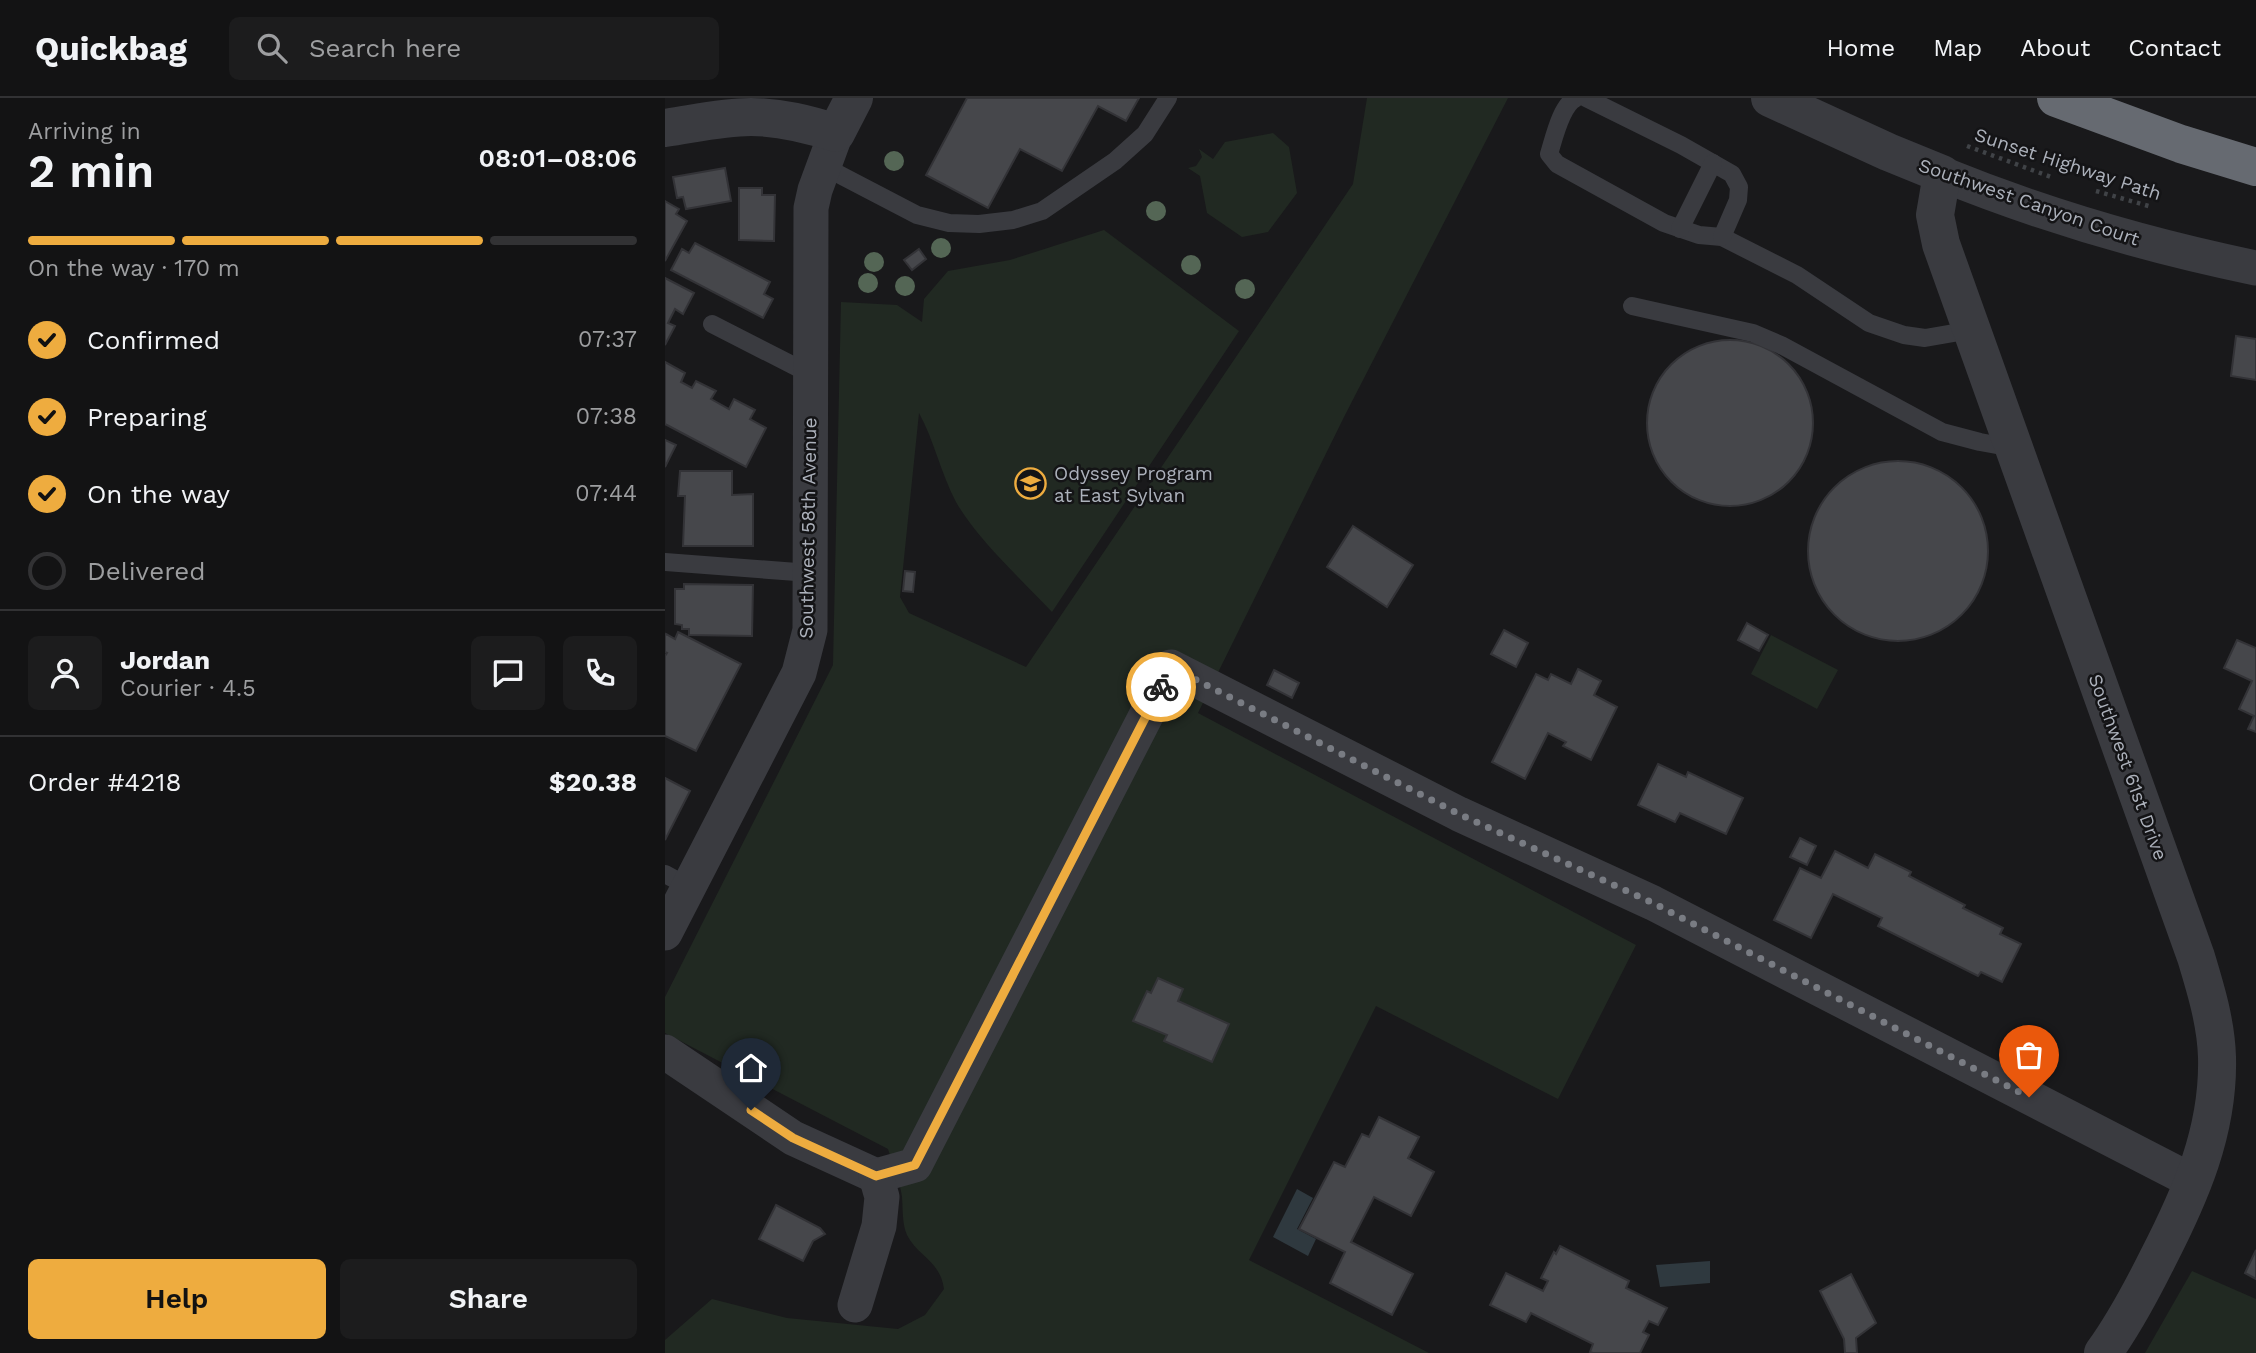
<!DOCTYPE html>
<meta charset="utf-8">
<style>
:root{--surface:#131314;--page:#1c1c1d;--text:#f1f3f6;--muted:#9d9ea0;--line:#323234;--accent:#eeac3f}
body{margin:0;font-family:"Work Sans",sans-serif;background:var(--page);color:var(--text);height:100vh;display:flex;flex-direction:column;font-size:26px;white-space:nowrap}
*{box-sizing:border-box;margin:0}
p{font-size:23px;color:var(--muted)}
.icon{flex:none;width:38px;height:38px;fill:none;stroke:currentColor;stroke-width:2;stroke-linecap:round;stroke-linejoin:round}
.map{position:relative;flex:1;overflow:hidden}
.panel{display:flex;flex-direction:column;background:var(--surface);width:665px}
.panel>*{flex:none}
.pin{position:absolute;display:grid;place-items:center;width:60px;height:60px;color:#fff;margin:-72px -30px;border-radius:50% 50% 50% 0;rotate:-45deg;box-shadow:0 0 7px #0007}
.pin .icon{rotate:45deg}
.courier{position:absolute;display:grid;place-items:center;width:70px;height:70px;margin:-35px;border:5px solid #eeac3f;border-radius:50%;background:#fff;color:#222;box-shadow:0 2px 9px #0007}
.head em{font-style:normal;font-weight:600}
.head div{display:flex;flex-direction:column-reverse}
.head{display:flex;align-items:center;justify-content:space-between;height:119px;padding:0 28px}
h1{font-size:46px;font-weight:600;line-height:52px}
.bar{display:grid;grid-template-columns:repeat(4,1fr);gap:10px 7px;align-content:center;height:84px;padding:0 28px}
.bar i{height:9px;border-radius:5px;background:var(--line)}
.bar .on{background:var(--accent)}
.bar p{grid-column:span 4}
.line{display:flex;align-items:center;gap:18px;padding:0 28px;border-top:2px solid var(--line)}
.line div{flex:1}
.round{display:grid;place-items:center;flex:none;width:74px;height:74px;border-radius:10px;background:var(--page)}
ol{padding:0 28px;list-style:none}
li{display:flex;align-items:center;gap:21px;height:77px}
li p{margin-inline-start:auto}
li .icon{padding:7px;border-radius:50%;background:var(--accent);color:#111;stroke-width:4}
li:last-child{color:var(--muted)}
li i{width:38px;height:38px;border:4px solid var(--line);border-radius:50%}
.button{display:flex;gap:14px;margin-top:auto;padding:14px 28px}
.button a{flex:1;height:80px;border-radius:10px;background:var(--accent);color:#111;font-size:28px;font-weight:600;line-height:80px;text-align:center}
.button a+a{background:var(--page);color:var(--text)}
header{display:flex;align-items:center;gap:42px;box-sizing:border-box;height:98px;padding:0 35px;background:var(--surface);border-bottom:2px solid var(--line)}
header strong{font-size:33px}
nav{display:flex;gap:38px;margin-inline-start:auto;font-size:24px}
.search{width:490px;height:63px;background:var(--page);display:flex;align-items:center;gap:18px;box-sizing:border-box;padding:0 24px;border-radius:10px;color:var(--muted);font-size:26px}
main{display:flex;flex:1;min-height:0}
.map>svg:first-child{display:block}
.green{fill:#212922}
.water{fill:#2f393f}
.building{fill:#46474b;stroke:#333337;stroke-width:2}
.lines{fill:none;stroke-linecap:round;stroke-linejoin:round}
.path{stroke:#404347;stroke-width:4.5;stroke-dasharray:3.5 5;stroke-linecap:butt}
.service{stroke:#3a3b40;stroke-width:18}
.minor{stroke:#3a3b40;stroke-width:35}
.tertiary{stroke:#3a3b40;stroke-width:38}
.motorway{stroke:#666a71;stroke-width:38}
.tree{fill:#546655}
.done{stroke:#797c83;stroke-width:7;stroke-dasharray:0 12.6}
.route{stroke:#eeac3f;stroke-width:9}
.labels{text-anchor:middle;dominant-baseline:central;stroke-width:5;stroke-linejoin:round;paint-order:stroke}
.street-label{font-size:19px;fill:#acb1bb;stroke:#141416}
.poi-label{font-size:19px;fill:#acb1bb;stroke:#141416;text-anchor:start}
</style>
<header>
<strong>Quickbag</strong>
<div class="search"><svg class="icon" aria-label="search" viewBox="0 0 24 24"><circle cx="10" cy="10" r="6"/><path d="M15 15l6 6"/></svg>Search here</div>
<nav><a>Home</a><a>Map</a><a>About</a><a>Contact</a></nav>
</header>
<main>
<section class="panel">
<div class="head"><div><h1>2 min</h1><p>Arriving in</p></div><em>08:01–08:06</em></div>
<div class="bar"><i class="on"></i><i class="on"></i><i class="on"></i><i></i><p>On the way · 170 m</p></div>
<ol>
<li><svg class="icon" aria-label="check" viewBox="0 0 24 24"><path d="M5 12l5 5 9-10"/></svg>Confirmed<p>07:37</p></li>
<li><svg class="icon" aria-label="check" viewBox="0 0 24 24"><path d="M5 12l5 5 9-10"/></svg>Preparing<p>07:38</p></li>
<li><svg class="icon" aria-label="check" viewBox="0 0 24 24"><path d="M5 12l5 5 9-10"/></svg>On the way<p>07:44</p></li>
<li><i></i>Delivered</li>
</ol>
<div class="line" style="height:126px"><a class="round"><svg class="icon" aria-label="person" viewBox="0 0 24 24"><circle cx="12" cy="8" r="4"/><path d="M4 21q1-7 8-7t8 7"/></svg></a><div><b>Jordan</b><p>Courier · 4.5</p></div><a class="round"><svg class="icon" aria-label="chat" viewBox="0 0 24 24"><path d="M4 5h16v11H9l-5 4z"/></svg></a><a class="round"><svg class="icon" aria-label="phone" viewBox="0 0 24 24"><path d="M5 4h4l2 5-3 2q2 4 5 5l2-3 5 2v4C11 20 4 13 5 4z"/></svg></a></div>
<div class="line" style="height:91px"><div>Order #4218</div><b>$20.38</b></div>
<div class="button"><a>Help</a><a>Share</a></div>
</section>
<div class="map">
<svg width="1591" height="1255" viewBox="0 0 1591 1255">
<rect width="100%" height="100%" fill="#19191b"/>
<g class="green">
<path d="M702 0H843L679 319 533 615 971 847 893 1001 711 908 584 1162 764 1255H0V1242L47 1201 122 1220 233 1231 260 1217 279 1191C275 1162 253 1159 242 1137 237 1126 238 1112 237 1099 235 1083 228 1067 223 1051L0 935V899L168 567 176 204 232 207 257 224 259 201 283 173 345 162 439 132 574 233 387 514C357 482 312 441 291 404 276 376 269 342 254 315L235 499 244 515 361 569 688 86Z"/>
<path d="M608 35 624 49 632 95 603 134 577 139 542 115 535 78 523 70 531 68 537 59 534 51 548 61 560 44Z"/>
<path d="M1106 537 1173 572 1152 611 1086 576Z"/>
<path d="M1527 1173 1591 1201V1255H1480Z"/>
</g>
<g class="water">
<path d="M632 1091 648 1100 632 1131 651 1141 643 1158 608 1139Z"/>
<path d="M1045 1163V1185L995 1189 991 1167Z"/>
</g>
<g class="building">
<path d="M302 0H474L461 23 433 8 397 73 355 51 323 110 261 77Z"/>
<path d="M60 70 66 103 21 111 18 99 12 100 8 79Z"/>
<path d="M74 90H97V97H110L109 143 74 142Z"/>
<path d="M0 103 14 111 11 116 22 123 0 163Z"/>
<path d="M30 145 105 184 99 196 108 201 98 220 6 172 17 151 24 155Z"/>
<path d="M254 151 261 161 247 172 239 162Z"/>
<path d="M0 180 29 195 18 216 10 211 3 225 10 228 0 247Z"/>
<path d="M1571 238 1591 241V282L1566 278Z"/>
<circle cx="1065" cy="325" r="83"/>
<path d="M0 264 20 275 16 284 27 290 31 283 51 293 46 301 64 311 69 301 90 312 85 321 101 330 81 369 0 326Z"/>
<path d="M0 342 11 347 0 369Z"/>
<circle cx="1233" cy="453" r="90"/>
<path d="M15 373H67V397L88 396V448H18L20 398H13Z"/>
<path d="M688 428 748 467 722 509 662 469Z"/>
<path d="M240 473 250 474 248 494 238 493Z"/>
<path d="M19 486 88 487 87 538 24 537V531H17V527L10 526V491H19Z"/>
<path d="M1082 525 1103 537 1094 553 1073 542Z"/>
<path d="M839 532 863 545 851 569 826 556Z"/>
<path d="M13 534 76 566 31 653 0 638V558L2 555 0 554V538L1 536 10 541Z"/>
<path d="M1572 542 1591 550V634L1583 631 1589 618 1574 611 1587 583 1559 570Z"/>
<path d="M913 571 936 583 929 597 952 609 926 662 898 648 901 644 883 635 860 681 827 664 871 576 883 582 886 576 906 586Z"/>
<path d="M609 572 634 585 627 600 602 587Z"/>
<path d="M993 666 1021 679 1023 674 1078 700 1061 736 1015 715 1010 724 973 707Z"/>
<path d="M0 680 25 693 0 742Z"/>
<path d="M1135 740 1151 748 1142 767 1125 759Z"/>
<path d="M1170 753 1203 770 1210 756 1246 774 1244 778 1300 807 1298 810 1338 830 1335 836 1356 846 1337 884 1316 874 1313 878 1213 828 1217 820 1168 796 1146 840 1109 822 1135 770 1156 780Z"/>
<path d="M493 880 518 891 513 903 564 926 547 964 499 943 502 937 468 923 482 893 486 895Z"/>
<path d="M714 1019 754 1039 743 1060 769 1074 746 1118 709 1099 686 1144 748 1176 727 1217 665 1185 680 1154 634 1131 669 1064 680 1069 697 1036 704 1039Z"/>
<path d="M111 1107 155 1130 160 1136 148 1143 138 1163 94 1141Z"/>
<path d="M895 1148 964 1183 961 1190 1002 1210 993 1227 984 1223 978 1234 984 1237 975 1255H928L925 1254 928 1246 866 1215 861 1224 825 1207 841 1175 878 1193 883 1183 876 1180 889 1154 891 1156Z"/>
<path d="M1591 1152V1181L1580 1175Z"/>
<path d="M1186 1176 1211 1225 1191 1240 1192 1255H1180L1179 1241 1155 1193Z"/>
</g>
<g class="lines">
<g class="path">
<path d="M1302 48 1386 79"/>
<path d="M1431 93 1487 109"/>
</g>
<g class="service">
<path d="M911 0C896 7 889 40 884 56L892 66 999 125 1034 137 1057 139 1132 177 1204 225 1239 237 1260 240 1306 232"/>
<path d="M921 0 1016 47 1067 76 1074 89 1073 102 1057 139"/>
<path d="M158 68 252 117 284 125 314 126 348 122 377 113 450 63 480 36 503 0"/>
<path d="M1015 131 1048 65"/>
<path d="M967 208 1088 235 1116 247 1277 334 1315 344 1348 350"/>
<path d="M47 226 145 276"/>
<path d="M0 464 145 475"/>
<path d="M0 776 24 789"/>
</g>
<g class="minor">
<path d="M1277 76C1378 117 1484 148 1591 170"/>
<path d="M0 835 134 575 145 532 146 110 150 92 171 35"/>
<path d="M0 954 128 1040 211 1078"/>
<path d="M211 1078 250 1067 506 569 794 716 988 805 1529 1084"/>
<path d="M190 1207 214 1128 217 1099 211 1078"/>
</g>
<g class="tertiary">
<path d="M1105 0 1223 54 1277 76 1270 117 1276 146 1531 859C1541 892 1551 925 1552 959 1554 1033 1525 1098 1492 1162 1476 1194 1459 1226 1438 1255"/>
<path d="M0 30C28 26 57 19 86 19 116 19 143 26 171 35L189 0"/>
</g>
<path class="motorway" d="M1391 0 1516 46 1591 69"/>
</g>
<g class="tree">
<circle cx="229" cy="63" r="10"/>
<circle cx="491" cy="113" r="10"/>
<circle cx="276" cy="150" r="10"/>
<circle cx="209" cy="164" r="10"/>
<circle cx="526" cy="167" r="10"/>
<circle cx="203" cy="185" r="10"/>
<circle cx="240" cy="188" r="10"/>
<circle cx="580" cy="191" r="10"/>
</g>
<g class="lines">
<path class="done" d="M496 589 506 569 794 716 988 805 1364 999"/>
<path class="route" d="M86 1012 128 1040 211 1078 250 1067 496 589"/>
</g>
<defs>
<symbol id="school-ring" viewBox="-11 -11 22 22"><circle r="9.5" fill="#141416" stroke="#eeac3f" stroke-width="1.5"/><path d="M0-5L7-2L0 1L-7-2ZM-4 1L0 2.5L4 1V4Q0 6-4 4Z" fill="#eeac3f"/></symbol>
</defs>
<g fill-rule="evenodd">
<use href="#school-ring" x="348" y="368" width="35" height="35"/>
</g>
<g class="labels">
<g class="street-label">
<text transform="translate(1403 66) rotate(18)">Sunset Highway Path</text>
<text transform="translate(1364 104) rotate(19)">Southwest Canyon Court</text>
<text transform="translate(143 430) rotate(-89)">Southwest 58th Avenue</text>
<text transform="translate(1463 669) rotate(70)">Southwest 61st Drive</text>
</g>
<g class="poi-label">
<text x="389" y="375">Odyssey Program<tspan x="389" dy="22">at East Sylvan</tspan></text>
</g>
</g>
</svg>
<div class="pin" style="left:1364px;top:999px;background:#ea580c"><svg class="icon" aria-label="bag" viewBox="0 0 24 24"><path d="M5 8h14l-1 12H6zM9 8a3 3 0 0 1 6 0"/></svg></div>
<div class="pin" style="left:86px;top:1012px;background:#1f2937"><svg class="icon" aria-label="home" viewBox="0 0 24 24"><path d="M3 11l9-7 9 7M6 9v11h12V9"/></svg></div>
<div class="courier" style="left:496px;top:589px"><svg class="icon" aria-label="bike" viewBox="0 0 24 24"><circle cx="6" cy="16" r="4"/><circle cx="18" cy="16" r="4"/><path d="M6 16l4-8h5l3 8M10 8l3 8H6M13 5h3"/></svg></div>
</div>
</main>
